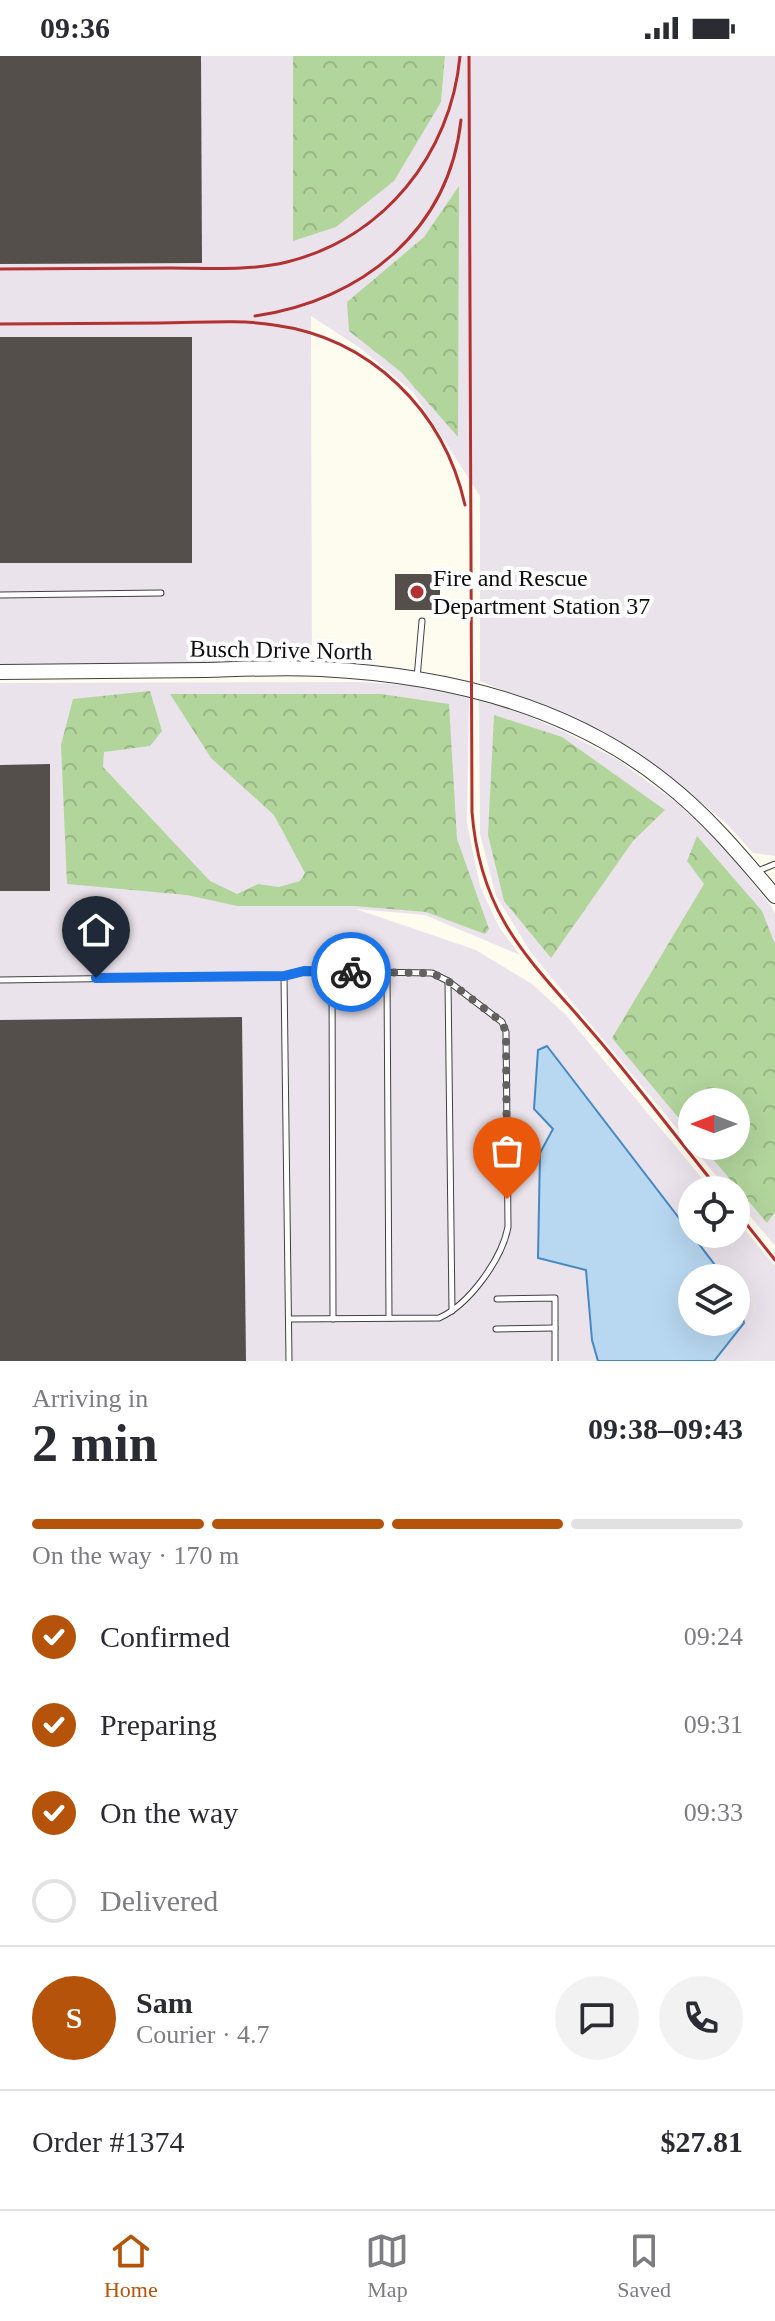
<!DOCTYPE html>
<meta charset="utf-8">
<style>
:root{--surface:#fff;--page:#f2f2f3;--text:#2b2b33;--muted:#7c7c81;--line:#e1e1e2;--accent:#b45309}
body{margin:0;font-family:"Times New Roman",serif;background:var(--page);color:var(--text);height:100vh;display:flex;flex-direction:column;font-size:30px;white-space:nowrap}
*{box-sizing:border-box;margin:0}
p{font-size:26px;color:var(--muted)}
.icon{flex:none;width:44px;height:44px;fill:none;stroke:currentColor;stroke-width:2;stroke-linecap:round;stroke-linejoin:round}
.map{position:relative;height:1305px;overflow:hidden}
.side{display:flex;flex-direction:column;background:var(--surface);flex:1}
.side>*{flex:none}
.needle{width:52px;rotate:270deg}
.fabs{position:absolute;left:678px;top:1032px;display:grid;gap:16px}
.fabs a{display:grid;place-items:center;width:72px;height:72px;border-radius:50%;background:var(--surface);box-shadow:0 8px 32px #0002;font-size:40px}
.pin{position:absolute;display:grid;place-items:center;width:68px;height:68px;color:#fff;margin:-82px -34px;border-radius:50% 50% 50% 0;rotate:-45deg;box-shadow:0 0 8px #0007}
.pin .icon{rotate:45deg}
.courier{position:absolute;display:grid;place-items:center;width:80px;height:80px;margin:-40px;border:6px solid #1a73e8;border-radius:50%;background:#fff;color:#222;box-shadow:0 2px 10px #0007}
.headline em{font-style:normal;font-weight:700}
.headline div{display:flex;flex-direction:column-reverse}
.headline{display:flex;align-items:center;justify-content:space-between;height:136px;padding:0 32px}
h1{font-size:52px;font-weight:700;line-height:60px}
.bar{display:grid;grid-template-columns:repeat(4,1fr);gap:12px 8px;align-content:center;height:96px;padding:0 32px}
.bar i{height:10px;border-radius:6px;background:var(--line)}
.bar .current{background:var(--accent)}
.bar p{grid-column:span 4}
.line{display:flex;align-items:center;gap:20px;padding:0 32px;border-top:2px solid var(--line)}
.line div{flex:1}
.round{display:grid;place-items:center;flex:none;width:84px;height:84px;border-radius:42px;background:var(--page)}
ol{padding:0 32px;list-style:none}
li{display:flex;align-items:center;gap:24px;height:88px}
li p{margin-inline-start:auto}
li .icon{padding:8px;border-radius:50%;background:var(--accent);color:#fff;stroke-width:4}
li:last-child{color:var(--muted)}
li i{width:44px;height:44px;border:4px solid var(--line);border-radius:50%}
.status{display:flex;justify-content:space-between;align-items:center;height:56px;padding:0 40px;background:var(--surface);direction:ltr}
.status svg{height:22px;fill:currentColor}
.tab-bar{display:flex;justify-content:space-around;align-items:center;height:112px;border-top:2px solid var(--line);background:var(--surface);font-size:22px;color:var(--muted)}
.tab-bar a{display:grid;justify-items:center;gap:4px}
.tab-bar .current{color:var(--accent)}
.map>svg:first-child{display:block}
.industrial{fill:#ebe3eb;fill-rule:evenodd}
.forest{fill:url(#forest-crowns)}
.water{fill:#b8d8f1;stroke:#4589c2;stroke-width:2}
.building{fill:#554f4b}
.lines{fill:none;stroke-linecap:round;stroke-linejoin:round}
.service-casing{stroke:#414141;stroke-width:7}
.tertiary-casing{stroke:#414141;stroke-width:16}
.service{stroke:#fff;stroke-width:5}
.tertiary{stroke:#fff;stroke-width:14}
.rail{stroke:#b23231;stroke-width:3}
.done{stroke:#62615d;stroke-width:8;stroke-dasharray:0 14.4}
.route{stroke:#1a73e8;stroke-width:10}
.poi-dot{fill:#b23231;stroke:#fff;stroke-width:3}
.labels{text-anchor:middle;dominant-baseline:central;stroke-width:8;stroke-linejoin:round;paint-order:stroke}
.poi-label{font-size:24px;fill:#0e0e0e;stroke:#fff;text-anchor:start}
.street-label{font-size:24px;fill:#0e0e0e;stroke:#fff}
</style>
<div class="status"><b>09:36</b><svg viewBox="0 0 49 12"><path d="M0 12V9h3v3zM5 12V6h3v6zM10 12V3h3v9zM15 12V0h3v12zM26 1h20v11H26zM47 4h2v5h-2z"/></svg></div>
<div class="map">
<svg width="775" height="1305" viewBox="0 0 775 1305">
<defs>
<pattern id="forest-crowns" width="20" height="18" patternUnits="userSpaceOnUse" patternTransform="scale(2)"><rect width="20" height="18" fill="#b2d59c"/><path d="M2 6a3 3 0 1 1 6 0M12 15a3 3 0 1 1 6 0" fill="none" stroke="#98b685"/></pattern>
</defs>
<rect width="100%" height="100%" fill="#fefcef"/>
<g class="industrial">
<path d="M0 0H293V184L441 46 445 0H775V800L753 797 727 768 673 723 603 675 480 625V440L413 336 360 292 311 260 312 608 0 610Z"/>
<path d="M363 626 414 630 469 641 467 767 480 830 499 871 520 899 425 859 356 853 476 894 532 928 565 958 712 1134H692V1178H736V1163L775 1210V1305H0V627ZM692 1222H736V1266H692Z"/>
<path d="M479 643 514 654 565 676 618 704 676 746 725 793 771 850 775 858V1190L736 1143V1134H728L532 898 496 840 480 778ZM692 1046H736V1090H692Z"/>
</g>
<g class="forest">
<path d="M293 0H445L441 46 394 125 336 171 293 185Z"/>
<path d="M459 130 458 381 401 316 349 275 347 246 424 181Z"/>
<path d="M150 635 162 675 150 690 104 696 103 711 210 825 237 838 258 828 279 831 300 825 305 817 274 759 211 702 170 638H381L449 648 457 783 489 873 485 878 426 856 355 850H237L187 839 67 828 61 689 73 643Z"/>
<path d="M494 659 562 681 665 754 633 785 551 902 504 845 488 779Z"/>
<path d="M697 780 762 855 775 888V1156L767 1167 702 1090H736V1046H692V1078L612 982 704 828 687 805Z"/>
</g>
<path class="water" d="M547 990 725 1222H692V1266H736V1236L738 1239 744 1267 714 1305H598L592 1284 586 1214 538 1202 540 1097 553 1073 534 1053 538 994Z"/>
<g class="building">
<path d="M0 0H201L202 207 0 208Z"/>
<rect x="0" y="281" width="192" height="226"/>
<rect x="395" y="518" width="45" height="36"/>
<path d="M50 708V835H0V709Z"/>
<path d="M242 961 246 1305H0V964Z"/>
</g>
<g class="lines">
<defs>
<g id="service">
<path d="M0 539 161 537"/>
<path d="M417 622 422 565"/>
<path d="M758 815 775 808"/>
<path d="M332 916 333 1263"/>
<path d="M387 917 389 1262"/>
<path d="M284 920 304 915 432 917 448 925 502 966 506 976 508 1171C502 1203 469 1249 439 1262L289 1263"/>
<path d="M0 924 284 920 289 1305"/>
<path d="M448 925 452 1255"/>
<path d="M497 1243 555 1242V1305"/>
<path d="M496 1273 555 1272"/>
</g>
<path id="tertiary" d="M0 616C69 615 137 615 206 614 244 613 283 611 321 613 444 619 568 648 666 727 708 760 741 800 775 840"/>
</defs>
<use href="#service" class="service-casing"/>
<use href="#tertiary" class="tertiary-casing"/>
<use href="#service" class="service"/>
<use href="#tertiary" class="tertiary"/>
<g class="rail">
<path d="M469 0 472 756C481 871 540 912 608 995 646 1041 682 1088 719 1134"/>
<path d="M0 213C57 213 114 212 171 212 209 212 250 215 287 206 384 182 451 98 460 0"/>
<path d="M255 260C361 245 449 175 461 64"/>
<path d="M0 268C53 268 106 267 159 267 197 267 237 263 274 269 371 282 444 355 465 449"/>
<path d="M736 1155 775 1204"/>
</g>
</g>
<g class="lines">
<path class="done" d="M351 916 432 917 448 925 502 966 506 976 507 1143"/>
<path class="route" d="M96 922 284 920 304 915 351 916"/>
</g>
<circle class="poi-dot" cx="417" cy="536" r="8"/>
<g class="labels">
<g class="poi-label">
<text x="433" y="522">Fire and Rescue<tspan x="433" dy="28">Department Station 37</tspan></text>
</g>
<g class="street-label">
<text transform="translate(281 594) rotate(1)">Busch Drive North</text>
</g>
</g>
</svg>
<div class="fabs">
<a><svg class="needle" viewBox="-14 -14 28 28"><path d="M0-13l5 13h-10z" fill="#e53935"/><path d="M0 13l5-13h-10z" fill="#7c7c81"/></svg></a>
<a><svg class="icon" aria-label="locate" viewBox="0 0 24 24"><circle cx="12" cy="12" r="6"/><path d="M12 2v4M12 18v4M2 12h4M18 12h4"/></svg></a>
<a><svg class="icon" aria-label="layers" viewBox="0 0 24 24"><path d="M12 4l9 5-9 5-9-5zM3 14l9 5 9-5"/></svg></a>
</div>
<div class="pin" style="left:507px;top:1143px;background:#ea580c"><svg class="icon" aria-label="bag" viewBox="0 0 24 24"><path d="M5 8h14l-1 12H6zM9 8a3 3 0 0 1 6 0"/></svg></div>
<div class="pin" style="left:96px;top:922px;background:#1f2937"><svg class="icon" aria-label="home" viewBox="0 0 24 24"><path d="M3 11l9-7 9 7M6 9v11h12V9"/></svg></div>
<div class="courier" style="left:351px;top:916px"><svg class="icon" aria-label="bike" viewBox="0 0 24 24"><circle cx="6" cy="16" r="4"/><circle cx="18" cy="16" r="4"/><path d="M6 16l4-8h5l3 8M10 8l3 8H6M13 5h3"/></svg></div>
</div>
<section class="side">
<div class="headline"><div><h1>2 min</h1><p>Arriving in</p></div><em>09:38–09:43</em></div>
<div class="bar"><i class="current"></i><i class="current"></i><i class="current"></i><i></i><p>On the way · 170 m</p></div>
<ol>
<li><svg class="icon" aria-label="check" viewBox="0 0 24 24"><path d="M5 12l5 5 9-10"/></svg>Confirmed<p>09:24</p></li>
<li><svg class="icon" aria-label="check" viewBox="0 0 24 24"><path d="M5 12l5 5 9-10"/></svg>Preparing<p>09:31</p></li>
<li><svg class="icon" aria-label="check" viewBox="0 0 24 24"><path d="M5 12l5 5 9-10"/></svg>On the way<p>09:33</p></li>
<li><i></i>Delivered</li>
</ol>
<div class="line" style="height:144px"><b class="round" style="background:var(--accent);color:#fff">S</b><div><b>Sam</b><p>Courier · 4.7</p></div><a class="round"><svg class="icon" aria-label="chat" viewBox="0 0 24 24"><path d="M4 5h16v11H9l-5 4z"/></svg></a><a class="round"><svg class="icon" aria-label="phone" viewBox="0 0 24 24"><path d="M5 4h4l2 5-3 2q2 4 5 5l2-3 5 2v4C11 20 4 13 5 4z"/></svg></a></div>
<div class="line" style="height:104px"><div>Order #1374</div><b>$27.81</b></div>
</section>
<nav class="tab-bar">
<a class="current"><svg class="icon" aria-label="home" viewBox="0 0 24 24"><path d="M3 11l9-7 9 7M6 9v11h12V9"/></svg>Home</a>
<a><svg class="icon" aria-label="map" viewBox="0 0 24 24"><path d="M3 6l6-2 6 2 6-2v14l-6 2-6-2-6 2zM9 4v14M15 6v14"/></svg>Map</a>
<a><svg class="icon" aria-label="saved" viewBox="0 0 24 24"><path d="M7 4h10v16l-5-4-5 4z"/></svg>Saved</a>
</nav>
